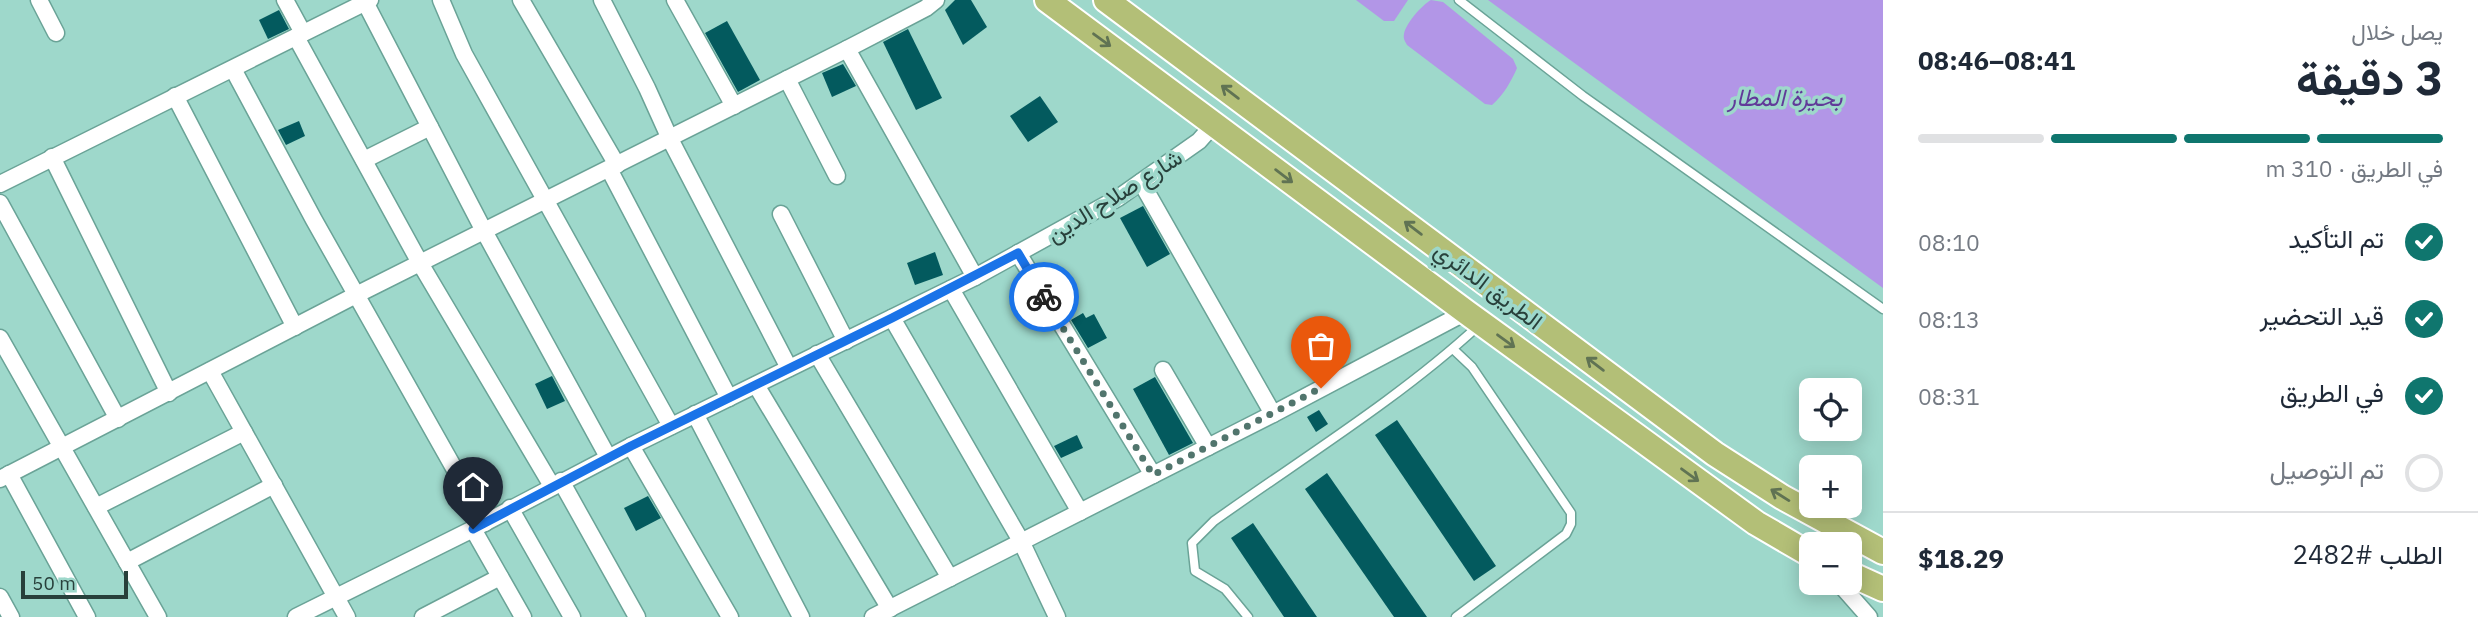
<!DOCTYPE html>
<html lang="ar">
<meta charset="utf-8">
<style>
:root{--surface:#fff;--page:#f6f6f7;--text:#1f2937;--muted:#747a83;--line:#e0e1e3;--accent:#0f766e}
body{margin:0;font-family:"IBM Plex Sans",Vazirmatn,sans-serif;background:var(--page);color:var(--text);direction:rtl;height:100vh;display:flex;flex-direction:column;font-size:26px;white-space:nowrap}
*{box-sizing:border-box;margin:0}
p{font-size:23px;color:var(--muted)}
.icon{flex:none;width:38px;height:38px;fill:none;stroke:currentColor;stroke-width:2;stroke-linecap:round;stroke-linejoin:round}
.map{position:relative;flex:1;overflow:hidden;direction:ltr}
.side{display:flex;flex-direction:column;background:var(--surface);width:595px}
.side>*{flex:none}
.buttons{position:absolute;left:1799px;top:378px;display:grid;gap:14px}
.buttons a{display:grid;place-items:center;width:63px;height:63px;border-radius:10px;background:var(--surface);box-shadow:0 4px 18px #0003;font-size:35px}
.scale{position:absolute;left:21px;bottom:18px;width:107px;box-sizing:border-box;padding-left:7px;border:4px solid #28403b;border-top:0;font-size:19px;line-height:24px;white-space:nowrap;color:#28403b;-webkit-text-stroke:5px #9ed8cb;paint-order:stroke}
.pin{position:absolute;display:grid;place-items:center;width:60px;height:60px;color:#fff;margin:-72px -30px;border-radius:50% 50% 50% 0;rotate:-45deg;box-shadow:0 0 7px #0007}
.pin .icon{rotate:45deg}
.courier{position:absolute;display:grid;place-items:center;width:70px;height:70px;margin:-35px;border:5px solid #1a73e8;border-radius:50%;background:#fff;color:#222;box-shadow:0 2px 9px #0007}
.overview em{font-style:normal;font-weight:700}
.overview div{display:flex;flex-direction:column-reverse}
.overview{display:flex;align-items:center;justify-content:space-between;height:119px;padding:0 35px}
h1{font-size:46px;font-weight:700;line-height:52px}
.bar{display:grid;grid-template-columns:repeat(4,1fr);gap:10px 7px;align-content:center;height:84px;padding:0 35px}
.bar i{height:9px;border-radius:5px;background:var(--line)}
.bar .active{background:var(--accent)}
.bar p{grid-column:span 4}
.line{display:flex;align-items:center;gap:18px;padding:0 35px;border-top:2px solid var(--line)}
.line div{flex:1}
ol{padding:0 35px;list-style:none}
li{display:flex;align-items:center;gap:21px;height:77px}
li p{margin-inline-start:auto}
li .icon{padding:7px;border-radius:50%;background:var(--accent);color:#fff;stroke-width:4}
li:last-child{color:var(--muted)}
li i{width:38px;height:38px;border:4px solid var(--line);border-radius:50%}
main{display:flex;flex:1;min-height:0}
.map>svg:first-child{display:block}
.water{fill:#b296e7}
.building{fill:#035a5e}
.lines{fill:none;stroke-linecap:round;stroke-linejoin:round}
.service-casing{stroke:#6aa397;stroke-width:11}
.minor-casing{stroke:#6aa397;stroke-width:19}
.primary-casing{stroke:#fff;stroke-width:28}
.service{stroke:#fff;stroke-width:8}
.minor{stroke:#fff;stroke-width:16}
.primary{stroke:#b3bf77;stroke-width:24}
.oneway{stroke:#607353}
.done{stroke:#51756d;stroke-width:7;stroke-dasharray:0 12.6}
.route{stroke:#1a73e8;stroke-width:9}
.labels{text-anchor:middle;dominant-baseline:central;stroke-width:7;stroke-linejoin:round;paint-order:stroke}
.street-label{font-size:23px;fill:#28403b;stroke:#9ed8cb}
.water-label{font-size:24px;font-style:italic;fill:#613a99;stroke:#9ed8cb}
</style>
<main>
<section class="side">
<div class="overview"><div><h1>3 دقيقة</h1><p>يصل خلال</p></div><em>08:41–08:46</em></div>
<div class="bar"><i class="active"></i><i class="active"></i><i class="active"></i><i></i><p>في الطريق · 310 m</p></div>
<ol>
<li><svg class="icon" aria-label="check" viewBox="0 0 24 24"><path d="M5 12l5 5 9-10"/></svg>تم التأكيد<p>08:10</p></li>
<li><svg class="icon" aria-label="check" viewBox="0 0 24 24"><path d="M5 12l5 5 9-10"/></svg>قيد التحضير<p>08:13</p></li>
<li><svg class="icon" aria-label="check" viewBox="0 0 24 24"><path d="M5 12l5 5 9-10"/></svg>في الطريق<p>08:31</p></li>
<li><i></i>تم التوصيل</li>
</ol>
<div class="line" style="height:91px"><div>الطلب #2482</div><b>$18.29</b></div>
</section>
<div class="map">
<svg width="1883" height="617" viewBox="0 0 1883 617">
<rect width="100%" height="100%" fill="#9ed8cb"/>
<g class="water">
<path d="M1356 0H1408L1394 21H1384Z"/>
<path d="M1431 0 1443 2 1513 59 1517 68C1512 80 1503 96 1492 105L1485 104 1407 45C1405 41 1403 39 1404 34 1406 23 1422 5 1431 0Z"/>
<path d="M1488 0H1883V288Z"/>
</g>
<g class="building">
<path d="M955 0H971L987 27 963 45 945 10Z"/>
<path d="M279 10 289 29 268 39 259 20Z"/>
<path d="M727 21 760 80 738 92 705 33Z"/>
<path d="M908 29 942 98 916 110 883 42Z"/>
<path d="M843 64 856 86 832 97 822 73Z"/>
<path d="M1040 96 1058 122 1028 142 1010 116Z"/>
<path d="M299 121 305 136 286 145 278 130Z"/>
<path d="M1143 206 1170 254 1147 267 1120 218Z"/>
<path d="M935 252 943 275 915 285 907 263Z"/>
<path d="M1083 313 1086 318 1094 314 1107 338 1088 348 1071 320Z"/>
<path d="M552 376 565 401 547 409 535 384Z"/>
<path d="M1155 377 1193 443 1169 455 1133 389Z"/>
<path d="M1319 410 1328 424 1316 432 1307 417Z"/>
<path d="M1397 420 1496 566 1474 581 1375 435Z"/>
<path d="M1077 435 1083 448 1061 458 1054 446Z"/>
<path d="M1327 473 1427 617H1394L1305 489Z"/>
<path d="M648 496 661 518 636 531 624 508Z"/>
<path d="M1253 523 1317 617H1284L1231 538Z"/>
</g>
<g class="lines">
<defs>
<g id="service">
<path d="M1459 0 1583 96 1883 309"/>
<path d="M1453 349 1472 367 1571 513V524L1566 534 1456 617"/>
<path d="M1248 617 1225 589 1195 571 1192 543 1214 521C1301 459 1400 398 1478 326"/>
</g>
<g id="minor">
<path d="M39 0 56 33"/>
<path d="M285 0 303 33"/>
<path d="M441 0 464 54 671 426"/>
<path d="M521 0 617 165"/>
<path d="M602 0 647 88 670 139 789 368"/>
<path d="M675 0 734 106"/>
<path d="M365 2 484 231 608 457"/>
<path d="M296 37 420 263 552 486"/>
<path d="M847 49 975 277"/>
<path d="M233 69 314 220 485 523"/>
<path d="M787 79 837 176"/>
<path d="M175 96 295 327"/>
<path d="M52 157 169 393"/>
<path d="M364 160 430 127"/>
<path d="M609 169 729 398"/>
<path d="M1141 182 1273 414"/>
<path d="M0 184 370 0"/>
<path d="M0 203 118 419"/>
<path d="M781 214 846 341"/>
<path d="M1018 253 1153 475"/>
<path d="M951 289 1080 512"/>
<path d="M892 318 1021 541 1057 617"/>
<path d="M0 338 158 617"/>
<path d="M817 354 950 578"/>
<path d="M1163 370 1208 447"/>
<path d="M210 371 347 617"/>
<path d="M756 385 890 609"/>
<path d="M695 414 801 617"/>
<path d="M631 446 730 617"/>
<path d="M9 474 87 617"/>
<path d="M0 479 356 295 847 49 926 8 936 0"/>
<path d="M561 481 637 617"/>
<path d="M96 507 244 432"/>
<path d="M510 508 572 617"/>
<path d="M473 529 523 617"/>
<path d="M127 562 274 485"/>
<path d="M1839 583 1869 617"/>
<path d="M0 597 11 617"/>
<path d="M296 617 473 529 631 446 975 277 1118 198 1199 141 1214 124"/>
<path d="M423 617 500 577"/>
<path d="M873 617 1273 414 1466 312"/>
</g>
<g id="primary">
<path d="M1047 0 1466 312 1756 523 1811 555"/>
<path d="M1106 0 1715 454 1782 497 1883 552"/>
<path d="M1850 574 1883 589"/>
</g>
</defs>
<use href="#service" class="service-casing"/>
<use href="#minor" class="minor-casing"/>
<use href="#primary" class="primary-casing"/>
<use href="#service" class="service"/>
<use href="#minor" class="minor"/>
<use href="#primary" class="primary"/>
</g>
<defs><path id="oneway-shaft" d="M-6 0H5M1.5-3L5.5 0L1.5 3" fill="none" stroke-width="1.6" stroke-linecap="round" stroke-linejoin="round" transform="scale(1.75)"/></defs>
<g class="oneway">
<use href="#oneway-shaft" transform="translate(1102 40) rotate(36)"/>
<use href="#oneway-shaft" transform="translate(1230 92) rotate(-143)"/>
<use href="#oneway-shaft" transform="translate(1284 176) rotate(37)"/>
<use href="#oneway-shaft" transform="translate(1413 228) rotate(-143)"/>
<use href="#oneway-shaft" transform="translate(1506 341) rotate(36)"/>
<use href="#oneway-shaft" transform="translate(1595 364) rotate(-143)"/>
<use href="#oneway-shaft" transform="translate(1690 475) rotate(36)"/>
<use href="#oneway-shaft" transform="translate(1780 495) rotate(-148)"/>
</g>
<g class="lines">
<path class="done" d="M1044 297 1153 475 1321 388"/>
<path class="route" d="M473 529 631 446 892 318 1018 253 1044 297"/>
</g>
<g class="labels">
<g class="street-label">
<text transform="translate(1114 195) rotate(-32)">شارع صلاح الدين</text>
<text transform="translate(1489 285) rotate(37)">الطريق الدائري</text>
</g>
<g class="water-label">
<text x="1785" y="97">بحيرة المطار</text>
</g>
</g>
</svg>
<div class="buttons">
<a><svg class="icon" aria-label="locate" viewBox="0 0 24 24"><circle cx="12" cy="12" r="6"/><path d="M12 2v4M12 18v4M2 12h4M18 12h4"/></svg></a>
<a>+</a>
<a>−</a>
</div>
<div class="scale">50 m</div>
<div class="pin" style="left:1321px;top:388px;background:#ea580c"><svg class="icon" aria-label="bag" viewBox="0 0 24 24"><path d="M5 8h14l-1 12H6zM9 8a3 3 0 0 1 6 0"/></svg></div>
<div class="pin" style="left:473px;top:529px;background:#1f2937"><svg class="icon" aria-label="home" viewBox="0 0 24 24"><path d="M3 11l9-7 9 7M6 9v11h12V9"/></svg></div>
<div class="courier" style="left:1044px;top:297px"><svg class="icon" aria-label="bike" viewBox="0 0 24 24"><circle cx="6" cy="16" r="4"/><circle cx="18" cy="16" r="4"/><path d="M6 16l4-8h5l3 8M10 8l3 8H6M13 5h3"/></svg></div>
</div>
</main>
